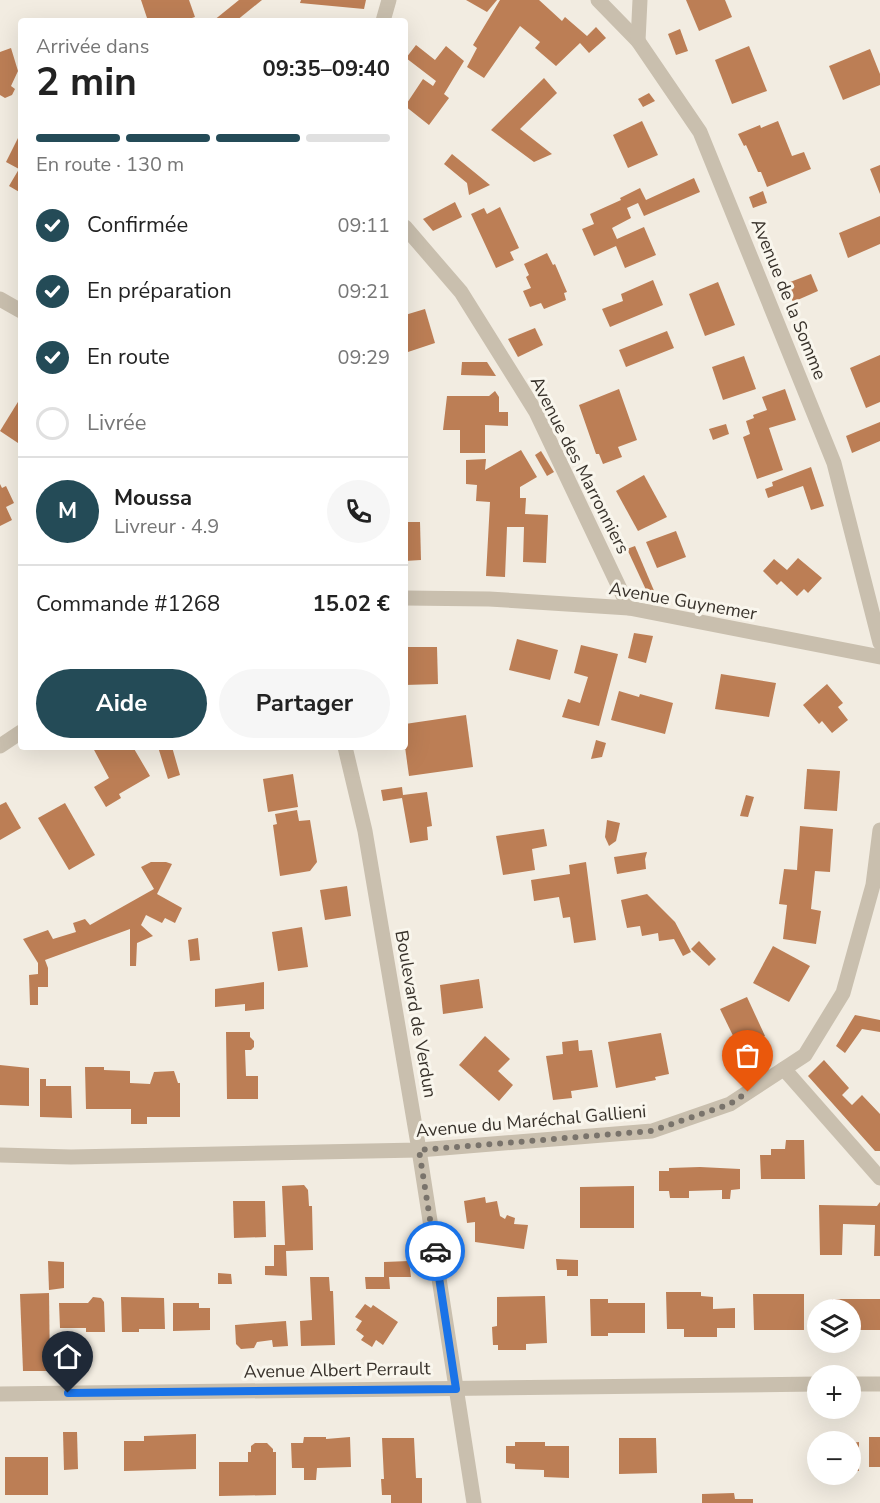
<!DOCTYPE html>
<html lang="fr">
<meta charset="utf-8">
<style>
:root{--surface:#fff;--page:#f6f6f6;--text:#222;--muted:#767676;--line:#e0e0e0;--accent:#244b57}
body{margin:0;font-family:"Nunito Sans",sans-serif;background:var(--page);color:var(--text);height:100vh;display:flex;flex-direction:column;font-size:22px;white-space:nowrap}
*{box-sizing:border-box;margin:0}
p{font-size:20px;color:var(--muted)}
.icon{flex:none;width:33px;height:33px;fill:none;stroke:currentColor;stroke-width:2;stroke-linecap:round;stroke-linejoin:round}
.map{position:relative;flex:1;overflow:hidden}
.drawer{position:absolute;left:18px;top:18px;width:390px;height:732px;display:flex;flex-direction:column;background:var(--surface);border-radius:6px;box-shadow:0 6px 24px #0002}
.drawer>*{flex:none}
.tools{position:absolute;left:807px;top:1299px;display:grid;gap:12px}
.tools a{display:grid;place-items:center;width:54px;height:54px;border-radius:50%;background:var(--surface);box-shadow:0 6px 24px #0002;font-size:30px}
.pin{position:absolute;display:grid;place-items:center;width:51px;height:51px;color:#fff;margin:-62px -26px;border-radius:50% 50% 50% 0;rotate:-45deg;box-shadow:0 0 6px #0007}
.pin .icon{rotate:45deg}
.courier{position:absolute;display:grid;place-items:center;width:60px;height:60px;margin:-30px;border:4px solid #1a73e8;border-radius:50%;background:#fff;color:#222;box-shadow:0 2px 8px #0007}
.overview em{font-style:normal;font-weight:700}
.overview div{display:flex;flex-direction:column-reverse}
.overview{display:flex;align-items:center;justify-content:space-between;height:102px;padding:0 18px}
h1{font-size:39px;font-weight:700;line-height:45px}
.bar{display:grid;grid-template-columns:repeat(4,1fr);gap:9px 6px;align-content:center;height:72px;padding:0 18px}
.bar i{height:8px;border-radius:4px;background:var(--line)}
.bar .on{background:var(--accent)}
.bar p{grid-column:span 4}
.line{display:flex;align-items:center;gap:15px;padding:0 18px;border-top:2px solid var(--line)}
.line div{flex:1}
.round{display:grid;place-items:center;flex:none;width:63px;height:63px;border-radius:32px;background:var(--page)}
ol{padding:0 18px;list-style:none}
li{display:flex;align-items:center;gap:18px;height:66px}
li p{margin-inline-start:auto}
li .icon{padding:6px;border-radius:50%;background:var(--accent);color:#fff;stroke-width:4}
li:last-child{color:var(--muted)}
li i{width:33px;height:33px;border:3px solid var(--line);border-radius:50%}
.button{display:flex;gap:12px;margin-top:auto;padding:12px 18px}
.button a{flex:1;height:69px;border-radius:36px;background:var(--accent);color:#fff;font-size:24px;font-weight:700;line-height:69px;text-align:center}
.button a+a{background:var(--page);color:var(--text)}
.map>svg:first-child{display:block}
.building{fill:#bc7e55}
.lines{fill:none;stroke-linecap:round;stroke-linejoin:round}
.minor{stroke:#c9bfae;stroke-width:15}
.done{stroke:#79736b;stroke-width:6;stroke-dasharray:0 10.8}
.route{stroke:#1a73e8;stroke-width:8}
.labels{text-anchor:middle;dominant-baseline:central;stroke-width:6;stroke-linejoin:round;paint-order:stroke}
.street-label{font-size:18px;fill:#38322b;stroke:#f9f6ed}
</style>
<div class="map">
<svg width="880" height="1503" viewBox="0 0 880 1503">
<rect width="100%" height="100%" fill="#f2ece1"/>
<g class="building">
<path d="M141 0H189L195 17 183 21H148Z"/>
<path d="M239 0H262L236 21H213Z"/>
<path d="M301 0H366L364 9 300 3Z"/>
<path d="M466 0H497L487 12Z"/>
<path d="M500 0H539L562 21 565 17 587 36 596 27 606 38 589 53 580 43 556 66 535 48 540 42 520 26 484 78 467 67 477 48 473 45Z"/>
<path d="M686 0H725L732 17 699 31Z"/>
<path d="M680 29 688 51 676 55 668 34Z"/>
<path d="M416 45 435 60 446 46 464 61 444 94 449 98 429 125 405 106 423 79 433 86 436 81 406 58Z"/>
<path d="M749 46 767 91 732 104 715 60Z"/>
<path d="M11 48 18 71 11 86 15 89 12 95 5 98 0 95V52Z"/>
<path d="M870 49 880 74V85L843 100 829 66Z"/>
<path d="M544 78 557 93 520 129 552 154 534 162 491 130Z"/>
<path d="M649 93 655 101 643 107 638 99Z"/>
<path d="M642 121 658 155 628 168 613 135Z"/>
<path d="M778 121 792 156 804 152 811 169 767 187 761 172H758L746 145 744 146 738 134 760 125 761 128Z"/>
<path d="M21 132V193L9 186 19 169 6 162Z"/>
<path d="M452 154 490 185 469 195 467 183 444 164Z"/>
<path d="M880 165V194L870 169Z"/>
<path d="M694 178 700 192 644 216 638 203 627 208 631 218 612 228 617 239 644 227 656 255 625 268 616 246 594 256 582 229 594 224 590 214 621 200 620 198 640 188 646 200Z"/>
<path d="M763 191 767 203 753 208 749 197Z"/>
<path d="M455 202 462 217 433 231 423 219Z"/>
<path d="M500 207 519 248 510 252 514 260 496 268 471 214 484 208 487 214Z"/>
<path d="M880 216V244L848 258 839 233Z"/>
<path d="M547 253 553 265 555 264 567 292 564 293 566 300 544 309 541 303 530 307 523 291 531 288 526 277 529 275 524 264Z"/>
<path d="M811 274 818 291 793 302 785 284Z"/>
<path d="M653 280 663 305 610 327 602 309 623 301 621 294Z"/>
<path d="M718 282 735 325 705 336 689 294Z"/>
<path d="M425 309 435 343 408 352 405 343V315Z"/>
<path d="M535 328 543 345 518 357 508 339Z"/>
<path d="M667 331 674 348 626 367 619 350Z"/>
<path d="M880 355V402L866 408 850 368Z"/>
<path d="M744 356 756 389 723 400 712 367Z"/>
<path d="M462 362H487L496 376 461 375Z"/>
<path d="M619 389 637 440 618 447 622 457 603 464 599 454H596L579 405Z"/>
<path d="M785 389 796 420 769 428 783 470 757 479 743 437 750 434 746 421 754 418 753 415 767 410 762 397Z"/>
<path d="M495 391 499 397V412H508V426L485 425V453H460V430H443L447 396H489Z"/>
<path d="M21 397V445L0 431Z"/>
<path d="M880 422V441L852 453 846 436Z"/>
<path d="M726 424 729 434 713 440 709 429Z"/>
<path d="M521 450 537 477 520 487V498H526L525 514 548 515 546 563 523 562 524 527H507L505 577 486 576 490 502 476 501 477 485 466 484V460L486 459 485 470Z"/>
<path d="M541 451 554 472 547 476 535 455Z"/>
<path d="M811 467 824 506 811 510 803 486 768 498 765 489 773 486 772 482Z"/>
<path d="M644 475 667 517 638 531 616 491Z"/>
<path d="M0 484 2 488 6 486 14 503 6 507 12 520 0 526Z"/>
<path d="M405 522H420L421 560 405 561Z"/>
<path d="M676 531 686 557 657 568 646 542Z"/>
<path d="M635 546 655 593 647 592 627 549Z"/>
<path d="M798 558 822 578 808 593 804 589 797 596 781 581 777 585 763 571 774 559 787 570Z"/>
<path d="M634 633 653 636 646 663 628 658Z"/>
<path d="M517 639 558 650 550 680 509 670Z"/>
<path d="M581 645 618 654 599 726 562 717 568 699 580 703 588 677 574 673Z"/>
<path d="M405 647H437L438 684 405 685Z"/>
<path d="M721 674 776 683 769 717 715 709Z"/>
<path d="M827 684 843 703 838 707 848 720 832 733 822 721 819 724 803 705Z"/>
<path d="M619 691 639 697 640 694 673 703 665 734 611 720Z"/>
<path d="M466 715 473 767 409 776 405 747V724Z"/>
<path d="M596 740 606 743 602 757 591 759Z"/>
<path d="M95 747H133L150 776 119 794 121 798 106 807 94 787 109 778 93 748Z"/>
<path d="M158 747H172L180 775 168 779Z"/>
<path d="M807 769 840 771 837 811 804 809Z"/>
<path d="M293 774 298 807 268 812 263 779Z"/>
<path d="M402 787 403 795 427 792 432 826 427 827 428 840 410 843 402 798 383 801 381 790Z"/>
<path d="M746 795 754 797 748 817 740 816Z"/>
<path d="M6 802 21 828 0 840V805Z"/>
<path d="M65 803 95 855 69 870 38 818Z"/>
<path d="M297 810 299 821 310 820 317 862 310 871 280 876 273 825 277 824 275 814Z"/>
<path d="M607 820 620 823 616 841 609 846 605 837Z"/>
<path d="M800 826 833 829 830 872 815 871 811 909 821 911 816 944 783 939 787 905 779 904 784 869 797 870Z"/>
<path d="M544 829 547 846 532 849 535 870 503 875 496 836Z"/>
<path d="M647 852 645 859 646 869 617 874 614 857Z"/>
<path d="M151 862H166L172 864 157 894 182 908 175 923 165 918 162 923 146 915 141 925 153 936 137 943 136 966H130V929L45 960 48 968V987H38V1005H30L29 975 38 974V963L23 939 48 930 53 939 76 932 73 923 85 919 90 925 154 889 141 867Z"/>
<path d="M586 862 596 940 574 943 570 917 563 918 559 897 534 901 531 880 570 874 569 865Z"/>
<path d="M347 886 351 916 325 920 320 890Z"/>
<path d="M647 894 675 922 691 952 683 956 674 939 659 941 658 933 642 936 640 926 627 928 621 900Z"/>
<path d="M302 927 308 967 278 971 272 932Z"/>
<path d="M198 938 200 960 190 961 188 940Z"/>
<path d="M699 941 716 959 709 966 691 949Z"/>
<path d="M773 946 810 966 789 1002 753 983Z"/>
<path d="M479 979 483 1008 443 1014 440 985Z"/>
<path d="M264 982V1009L245 1011V1004L215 1007V989Z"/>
<path d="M747 997 765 1036 739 1048 720 1009Z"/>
<path d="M855 1015 880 1020V1032L862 1029 845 1053 836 1046Z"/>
<path d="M226 1032H250V1037L254 1041V1047L251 1050H245L246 1076H258V1099H227Z"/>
<path d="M661 1033 669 1074 655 1077 656 1080 616 1088 608 1042Z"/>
<path d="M485 1036 510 1059 498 1071 513 1085 499 1101 459 1065Z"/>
<path d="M578 1040 579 1051 592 1050 598 1087 571 1091 572 1098 553 1100 546 1056 563 1054 562 1042Z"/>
<path d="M824 1060 849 1088 842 1095 852 1105 862 1095 880 1114V1151H875L808 1076Z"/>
<path d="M0 1065 29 1068V1106L0 1105Z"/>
<path d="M85 1067H104V1070L130 1071V1083L150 1084 154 1072 174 1071 178 1083H180V1117H147V1124H131V1109H86Z"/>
<path d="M40 1079H46V1086H71L72 1118 40 1117Z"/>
<path d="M786 1140H804L805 1179H761L760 1155H771V1149H785Z"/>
<path d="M700 1167 740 1169V1189L731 1190 730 1199H722V1190L689 1191V1198H670L669 1191H659V1171H669V1168Z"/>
<path d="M304 1185 308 1190 309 1206H312L313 1250 286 1251 287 1276 265 1275V1266H274V1245H285L282 1186Z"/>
<path d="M634 1186V1228H580V1187Z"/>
<path d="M485 1197 486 1203 497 1201 500 1216 505 1219 507 1215 515 1218 514 1224 528 1225 524 1249 475 1242V1222L467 1223 464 1201Z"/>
<path d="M233 1201H265L266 1237 234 1238Z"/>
<path d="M880 1202V1256H874L875 1225 843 1224 842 1255H820L819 1205 877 1206Z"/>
<path d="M556 1259 578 1260V1276H567V1270H557Z"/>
<path d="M48 1261 64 1262V1288L49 1290Z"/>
<path d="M409 1261 411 1277H389L390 1289H366L365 1277H384V1262Z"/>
<path d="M218 1273 231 1274 232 1284H218Z"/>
<path d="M310 1277H329L330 1291H333L335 1345 301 1346 300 1321 312 1320Z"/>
<path d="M666 1292H701V1296L713 1297V1309L735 1308V1328H717V1337H684V1329H667Z"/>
<path d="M49 1293 50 1371H23L20 1294Z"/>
<path d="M753 1294H804V1330H754Z"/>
<path d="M545 1296 547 1343 526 1344V1350H498V1345H493L492 1327 497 1326V1297Z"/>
<path d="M93 1297 101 1298 104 1302 105 1332H86V1328H60L59 1303H88Z"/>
<path d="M121 1297 164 1298 165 1329H139V1332H122Z"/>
<path d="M590 1299H608V1303H645V1333H608V1336H591Z"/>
<path d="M832 1299H880V1330H850V1310H831Z"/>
<path d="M173 1303H199V1308H210V1330L173 1331Z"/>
<path d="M365 1304 371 1308 373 1305 398 1322 383 1345 376 1340 372 1347 361 1340 364 1336 356 1330 362 1321 355 1317Z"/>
<path d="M286 1321 288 1346 273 1347 272 1340 257 1342 254 1348 241 1349 236 1344 235 1325Z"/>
<path d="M63 1432H77L78 1469 64 1470Z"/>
<path d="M196 1434V1469L124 1471V1441H144V1436Z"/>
<path d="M304 1437H326V1439L350 1437 351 1467 317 1468 316 1480H304V1468H292L291 1443H303Z"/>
<rect x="869" y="1437" width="11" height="30"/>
<path d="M382 1438H414L416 1478H422V1503H391V1495H382L381 1479H384Z"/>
<path d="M619 1438H656L657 1473 619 1474Z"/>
<path d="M515 1442H545V1446H569V1478L544 1477V1470L515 1469V1464L506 1463V1446H515Z"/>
<path d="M859 1442V1471H850V1443Z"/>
<path d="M255 1443H267L273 1449V1452H276V1495L219 1496V1462H248V1452H251V1446Z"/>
<rect x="5" y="1457" width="43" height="38"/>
<path d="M734 1493 735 1499H753V1503H702V1494Z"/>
</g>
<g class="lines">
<g class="minor">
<path d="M598 0 638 41 700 132 834 463 880 643"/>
<path d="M383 21 389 0"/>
<path d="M638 41 640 0"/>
<path d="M405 227 461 292 536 412 629 608"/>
<path d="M0 299 21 311"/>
<path d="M405 598 489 599 629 608 880 657"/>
<path d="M0 746 21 732"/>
<path d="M345 747 365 831 419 1150 474 1503"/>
<path d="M784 1069 880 1178"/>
<path d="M0 1155 71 1157 419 1150 652 1131 730 1104 805 1055 843 993 873 885 880 830"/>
<path d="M850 1384H880"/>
<path d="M0 1394 818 1384"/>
</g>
</g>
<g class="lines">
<path class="done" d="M435 1251 419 1150 652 1131 730 1104 748 1092"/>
<path class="route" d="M68 1393 456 1389 435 1251"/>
</g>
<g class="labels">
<g class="street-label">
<text transform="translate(789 299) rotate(68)">Avenue de la Somme</text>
<text transform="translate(580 465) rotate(63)">Avenue des Marronniers</text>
<text transform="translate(683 601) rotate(10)">Avenue Guynemer</text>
<text transform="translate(416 1014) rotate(80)">Boulevard de Verdun</text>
<text transform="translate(531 1121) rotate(-5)">Avenue du Maréchal Gallieni</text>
<text transform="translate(337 1370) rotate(-1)">Avenue Albert Perrault</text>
</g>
</g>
</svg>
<div class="tools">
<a><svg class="icon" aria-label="layers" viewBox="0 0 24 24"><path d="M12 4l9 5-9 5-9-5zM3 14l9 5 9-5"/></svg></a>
<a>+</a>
<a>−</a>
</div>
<div class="pin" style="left:748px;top:1092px;background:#ea580c"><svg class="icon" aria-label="bag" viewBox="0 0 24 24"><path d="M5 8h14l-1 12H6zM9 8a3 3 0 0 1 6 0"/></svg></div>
<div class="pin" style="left:68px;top:1393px;background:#1f2937"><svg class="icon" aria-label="home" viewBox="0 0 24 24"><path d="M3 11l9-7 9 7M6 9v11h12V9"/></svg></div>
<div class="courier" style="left:435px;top:1251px"><svg class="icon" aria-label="car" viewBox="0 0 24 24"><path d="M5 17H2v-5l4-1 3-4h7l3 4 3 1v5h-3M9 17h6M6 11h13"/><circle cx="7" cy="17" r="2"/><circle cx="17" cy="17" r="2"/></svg></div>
<section class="drawer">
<div class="overview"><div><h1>2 min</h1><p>Arrivée dans</p></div><em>09:35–09:40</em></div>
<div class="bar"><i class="on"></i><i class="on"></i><i class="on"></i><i></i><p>En route · 130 m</p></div>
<ol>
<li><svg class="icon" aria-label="check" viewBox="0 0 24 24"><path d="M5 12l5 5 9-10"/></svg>Confirmée<p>09:11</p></li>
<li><svg class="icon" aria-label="check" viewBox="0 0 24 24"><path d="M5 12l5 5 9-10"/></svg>En préparation<p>09:21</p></li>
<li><svg class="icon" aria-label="check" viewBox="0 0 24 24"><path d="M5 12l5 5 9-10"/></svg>En route<p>09:29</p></li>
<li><i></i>Livrée</li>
</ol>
<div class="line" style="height:108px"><b class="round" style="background:var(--accent);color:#fff">M</b><div><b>Moussa</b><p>Livreur · 4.9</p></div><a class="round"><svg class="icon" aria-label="phone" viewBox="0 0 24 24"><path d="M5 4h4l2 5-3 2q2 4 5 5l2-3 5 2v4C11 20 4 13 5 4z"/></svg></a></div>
<div class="line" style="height:78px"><div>Commande #1268</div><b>15.02 €</b></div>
<div class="button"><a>Aide</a><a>Partager</a></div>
</section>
</div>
